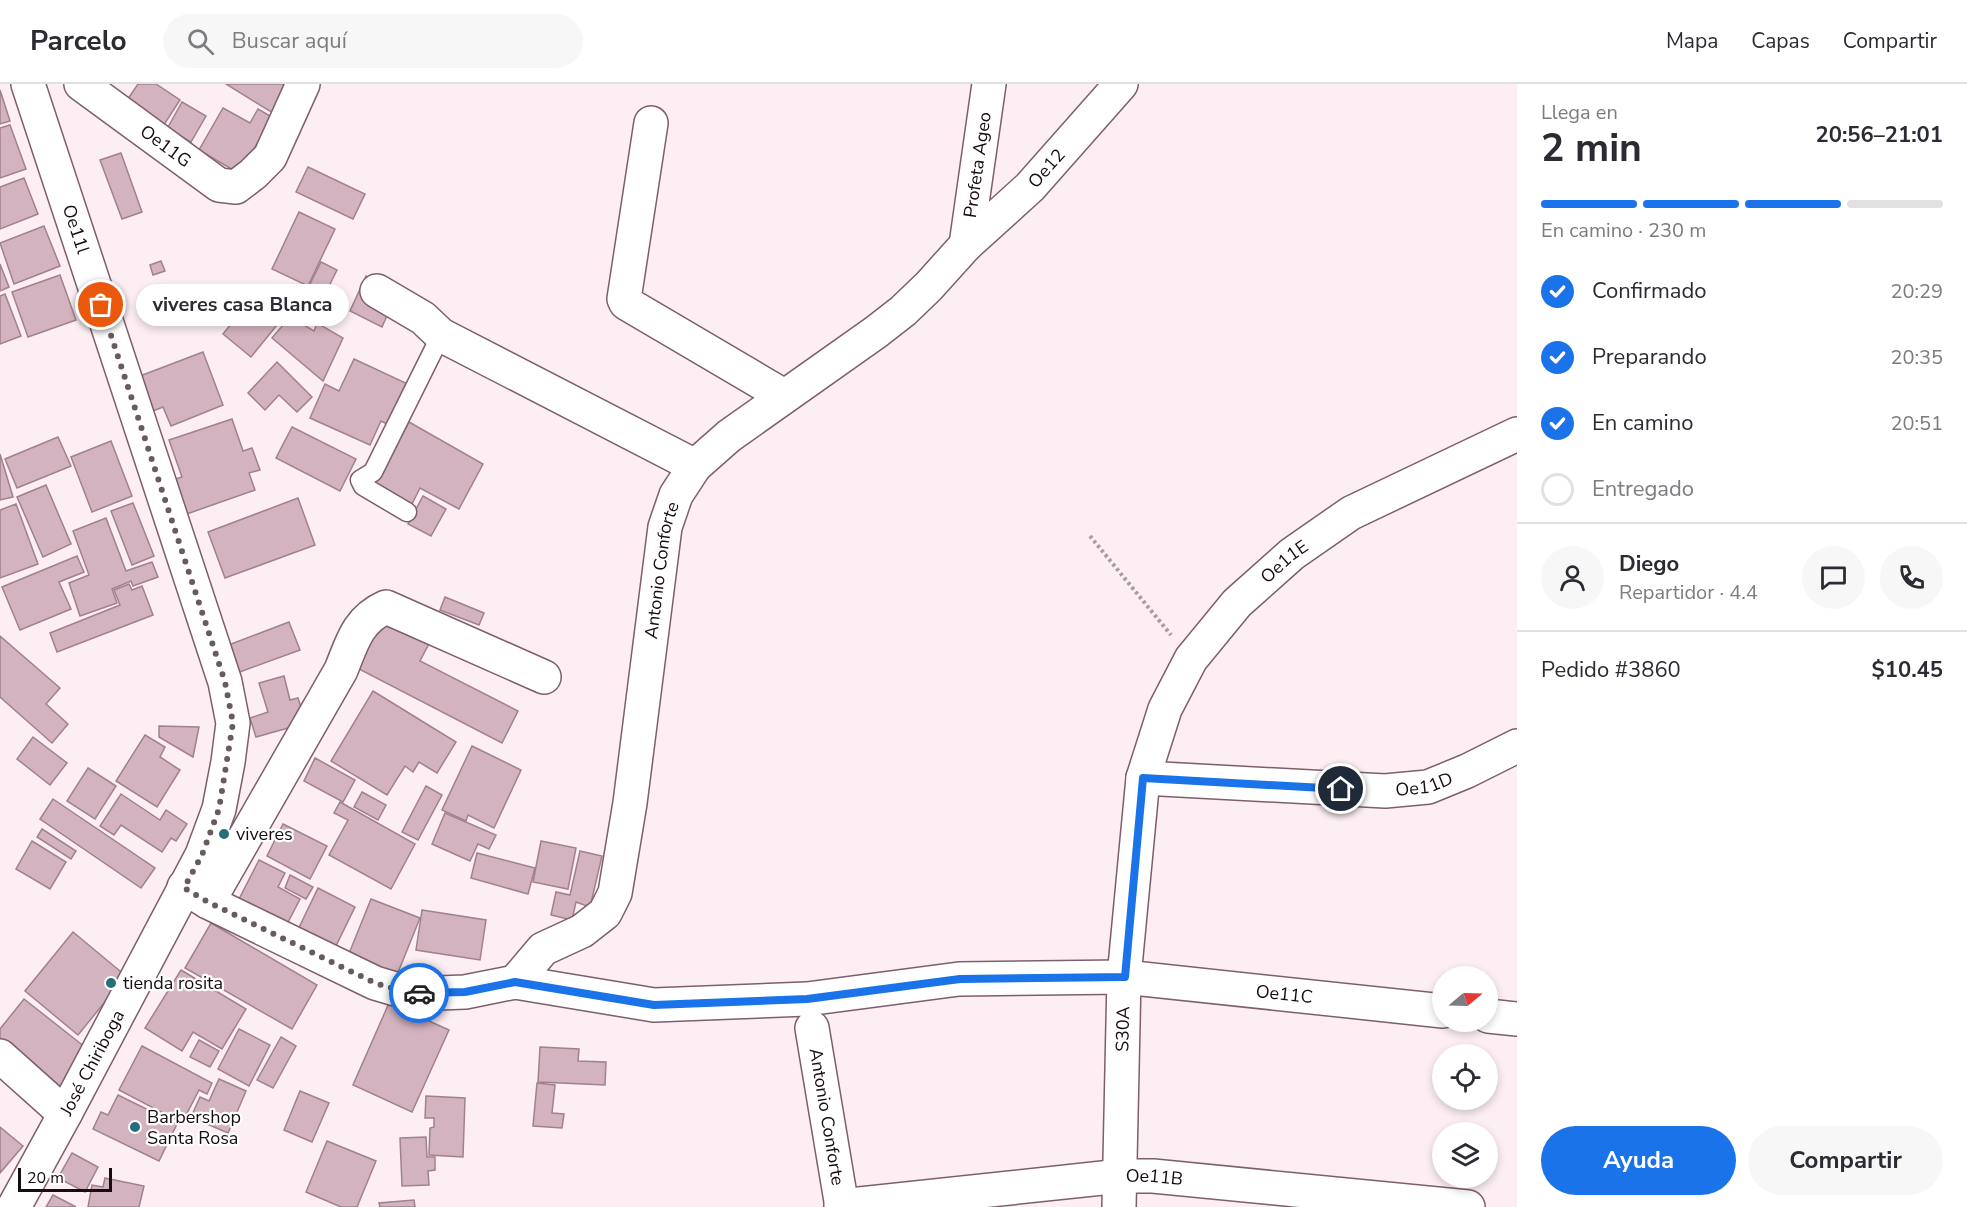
<!DOCTYPE html>
<html lang="es">
<meta charset="utf-8">
<style>
:root{--surface:#fff;--page:#f7f7f7;--text:#2b2b33;--muted:#7c7c81;--line:#e1e1e2;--accent:#1a73e8}
body{margin:0;font-family:"Nunito Sans",sans-serif;background:var(--page);color:var(--text);height:100vh;display:flex;flex-direction:column;font-size:22px;white-space:nowrap}
*{box-sizing:border-box;margin:0}
p{font-size:20px;color:var(--muted)}
.icon{flex:none;width:33px;height:33px;fill:none;stroke:currentColor;stroke-width:2;stroke-linecap:round;stroke-linejoin:round}
.map{position:relative;flex:1;overflow:hidden}
.drawer{display:flex;flex-direction:column;background:var(--surface);width:450px}
.drawer>*{flex:none}
.needle{width:39px;rotate:71deg}
.buttons{position:absolute;left:1432px;top:882px;display:grid;gap:12px}
.buttons a{display:grid;place-items:center;width:66px;height:66px;border-radius:50%;background:var(--surface);box-shadow:0 3px 9px #0003;font-size:30px}
.scale{position:absolute;left:18px;bottom:15px;width:94px;box-sizing:border-box;padding-left:6px;border:3px solid #170c10;border-top:0;font-size:16px;line-height:21px;white-space:nowrap;color:#170c10;-webkit-text-stroke:4px #fff;paint-order:stroke}
.pin{position:absolute;display:grid;place-items:center;width:51px;height:51px;color:#fff;margin:-26px;border:3px solid #fff;border-radius:50%;box-shadow:0 2px 6px #0007}
.courier{position:absolute;display:grid;place-items:center;width:60px;height:60px;margin:-30px;border:4px solid #1a73e8;border-radius:50%;background:#fff;color:#222;box-shadow:0 2px 8px #0007}
.bubble{position:absolute;height:42px;border-radius:21px;background:var(--surface);box-shadow:0 3px 9px #0003;font-size:20px;font-weight:700;line-height:42px;text-align:center}
.summary em{font-style:normal;font-weight:700}
.summary div{display:flex;flex-direction:column-reverse}
.summary{display:flex;align-items:center;justify-content:space-between;height:102px;padding:0 24px}
h1{font-size:39px;font-weight:700;line-height:45px}
.bar{display:grid;grid-template-columns:repeat(4,1fr);gap:9px 6px;align-content:center;height:72px;padding:0 24px}
.bar i{height:8px;border-radius:4px;background:var(--line)}
.bar .selected{background:var(--accent)}
.bar p{grid-column:span 4}
.line{display:flex;align-items:center;gap:15px;padding:0 24px;border-top:2px solid var(--line)}
.line div{flex:1}
.round{display:grid;place-items:center;flex:none;width:63px;height:63px;border-radius:32px;background:var(--page)}
ol{padding:0 24px;list-style:none}
li{display:flex;align-items:center;gap:18px;height:66px}
li p{margin-inline-start:auto}
li .icon{padding:6px;border-radius:50%;background:var(--accent);color:#fff;stroke-width:4}
li:last-child{color:var(--muted)}
li i{width:33px;height:33px;border:3px solid var(--line);border-radius:50%}
.cta{display:flex;gap:12px;margin-top:auto;padding:12px 24px}
.cta a{flex:1;height:69px;border-radius:36px;background:var(--accent);color:#fff;font-size:24px;font-weight:700;line-height:69px;text-align:center}
.cta a+a{background:var(--page);color:var(--text)}
header{display:flex;align-items:center;gap:36px;box-sizing:border-box;height:84px;padding:0 30px;background:var(--surface);border-bottom:2px solid var(--line)}
header strong{font-size:28px}
nav{display:flex;gap:33px;margin-inline-start:auto;font-size:21px}
.search{width:420px;height:54px;background:var(--page);display:flex;align-items:center;gap:15px;box-sizing:border-box;padding:0 21px;border-radius:33px;color:var(--muted);font-size:22px}
main{display:flex;flex:1;min-height:0}
.map>svg:first-child{display:block}
.building{fill:#d4b3c0;stroke:#a1818e;stroke-width:1.5}
.lines{fill:none;stroke-linecap:round;stroke-linejoin:round}
.lane-casing{stroke:#7d5f6b;stroke-width:21}
.street-casing{stroke:#7d5f6b;stroke-width:36}
.path{stroke:#a99ca1;stroke-width:4;stroke-dasharray:3 3;stroke-linecap:butt}
.lane{stroke:#fff;stroke-width:18}
.street{stroke:#fff;stroke-width:33}
.done{stroke:#675b5f;stroke-width:6;stroke-dasharray:0 10.8}
.route{stroke:#1a73e8;stroke-width:8}
.poi-dot{fill:#266e7a;stroke:#fff;stroke-width:2}
.labels{text-anchor:middle;dominant-baseline:central;stroke-width:4.5;stroke-linejoin:round;paint-order:stroke}
.street-label{font-size:18px;fill:#170c10;stroke:#fff}
.poi-label{font-size:18px;fill:#170c10;stroke:#fff;text-anchor:start}
</style>
<header>
<strong>Parcelo</strong>
<div class="search"><svg class="icon" aria-label="search" viewBox="0 0 24 24"><circle cx="10" cy="10" r="6"/><path d="M15 15l6 6"/></svg>Buscar aquí</div>
<nav><a>Mapa</a><a>Capas</a><a>Compartir</a></nav>
</header>
<main>
<div class="map">
<svg width="1517" height="1123" viewBox="0 0 1517 1123">
<rect width="100%" height="100%" fill="#fceef3"/>
<g class="building">
<path d="M138 0H156L180 16 160 47 123 22Z"/>
<path d="M226 0H291L273 29Z"/>
<path d="M0 6 10 37 0 40Z"/>
<path d="M182 18 206 32 191 58 167 45Z"/>
<path d="M223 24 250 39 258 25 272 33 240 90 199 66Z"/>
<path d="M10 41 26 85 0 94V44Z"/>
<path d="M121 69 142 128 122 135 100 76Z"/>
<path d="M308 83 365 110 353 135 296 108Z"/>
<path d="M24 94 38 130 0 145V103Z"/>
<path d="M299 128 335 145 308 202 272 185Z"/>
<path d="M44 142 60 182 14 200 0 159Z"/>
<path d="M161 177 165 187 153 191 150 181Z"/>
<path d="M321 178 337 186 323 214 307 206Z"/>
<path d="M0 180 9 203 0 207Z"/>
<path d="M60 191 76 236 28 253 12 208Z"/>
<path d="M366 192 398 207 382 243 350 227Z"/>
<path d="M262 202 290 225 251 273 223 250Z"/>
<path d="M5 210 21 252 0 260V212Z"/>
<path d="M290 233 314 247 317 239 343 254 323 297 272 254Z"/>
<path d="M203 268 223 321 171 342 163 323 153 327 140 292Z"/>
<path d="M354 275 410 301 391 342 381 337 370 361 310 334 325 300 339 307Z"/>
<path d="M277 278 312 313 297 328 279 311 265 326 248 309Z"/>
<path d="M232 335 243 367 252 364 260 386 249 389 255 406 181 432 169 397 182 393 169 356Z"/>
<path d="M409 338 483 380 459 425 420 404 412 420 375 400Z"/>
<path d="M292 343 356 375 340 407 276 374Z"/>
<path d="M58 353 71 382 17 404 5 375Z"/>
<path d="M111 357 132 412 92 428 71 373Z"/>
<path d="M0 370 13 413 0 416Z"/>
<path d="M46 401 71 460 43 473 17 413Z"/>
<path d="M423 412 446 425 431 452 408 440Z"/>
<path d="M298 414 315 461 225 494 208 448Z"/>
<path d="M133 419 154 472 132 481 111 427Z"/>
<path d="M16 420 38 480 0 494V426Z"/>
<path d="M106 434 126 487 152 478 158 493 133 502 131 497 112 505 117 519 80 532 69 499 89 491 73 447Z"/>
<path d="M77 472 84 488 59 498 71 525 20 546 2 503Z"/>
<path d="M129 500 132 506 142 502 153 531 57 568 50 549 120 521 114 506Z"/>
<path d="M445 513 484 529 479 541 440 526Z"/>
<path d="M384 530 432 554 420 577 518 627 502 659 357 584Z"/>
<path d="M289 538 300 566 237 589 226 562Z"/>
<path d="M0 552 60 604 46 620 68 640 52 659 0 613Z"/>
<path d="M284 592 290 616 298 614 306 639 256 653 250 634 268 628 259 599Z"/>
<path d="M373 607 456 658 437 689 419 678 413 688 405 682 387 711 331 677Z"/>
<path d="M159 642 199 643 193 673 159 653Z"/>
<path d="M145 651 165 663 160 673 180 686 157 723 116 697Z"/>
<path d="M33 653 67 679 50 701 17 675Z"/>
<path d="M472 662 521 686 494 744 468 731 466 737 442 726Z"/>
<path d="M315 674 355 696 343 718 304 697Z"/>
<path d="M88 684 116 702 95 735 67 717Z"/>
<path d="M426 702 442 711 418 756 402 748Z"/>
<path d="M362 708 386 721 378 736 354 723Z"/>
<path d="M121 710 160 736 166 726 187 740 176 757 171 754 162 768 121 741 114 751 100 742Z"/>
<path d="M53 715 155 784 141 804 40 735Z"/>
<path d="M340 718 415 760 391 805 329 771 348 736 334 729Z"/>
<path d="M445 729 496 751 489 765 478 760 470 777 432 760Z"/>
<path d="M283 740 327 762 310 795 267 772Z"/>
<path d="M42 745 76 767 71 775 37 753Z"/>
<path d="M32 757 66 778 50 805 16 785Z"/>
<path d="M541 757 576 764 568 805 533 798Z"/>
<path d="M580 767 602 772 590 823 576 818 572 836 551 831 556 808 570 811Z"/>
<path d="M477 769 535 784 528 810 471 794Z"/>
<path d="M259 776 285 789 278 803 300 815 284 846 236 821Z"/>
<path d="M290 791 313 803 306 815 285 804Z"/>
<path d="M318 804 355 823 332 870 295 852Z"/>
<path d="M371 815 420 834 397 891 348 872Z"/>
<path d="M422 826 486 836 480 876 416 866Z"/>
<path d="M211 839 317 901 292 945 185 884Z"/>
<path d="M73 848 126 892 78 951 25 907Z"/>
<path d="M181 886 246 925 222 965 193 948 182 967 145 944Z"/>
<path d="M24 915 90 967 57 1008 0 961V945Z"/>
<path d="M389 919 449 946 412 1028 353 1001Z"/>
<path d="M239 945 270 961 249 1002 218 985Z"/>
<path d="M281 953 296 962 273 1004 257 996Z"/>
<path d="M199 956 219 967 210 983 190 973Z"/>
<path d="M142 962 212 999 207 1010 199 1006 182 1039 119 1006Z"/>
<path d="M540 963 579 965 578 977 606 978 605 1001 538 998Z"/>
<path d="M219 995 246 1007 228 1049 191 1033 200 1013 209 1017Z"/>
<path d="M537 999 555 1001 552 1029 564 1030 562 1044 533 1042Z"/>
<path d="M300 1007 329 1019 312 1058 284 1046Z"/>
<path d="M118 1011 177 1040 159 1077 93 1045 101 1028 108 1031Z"/>
<path d="M426 1012 465 1014 463 1073 429 1071 430 1044 434 1043V1034H425Z"/>
<path d="M0 1043 23 1062 0 1089Z"/>
<path d="M426 1053 427 1073H435V1086L428 1087 429 1101 402 1102 400 1054Z"/>
<path d="M327 1057 376 1077 357 1123H341L306 1108Z"/>
<path d="M72 1069 98 1083 85 1108 58 1094Z"/>
<path d="M105 1094 144 1102 139 1123H88L92 1101 103 1103Z"/>
<path d="M53 1111 76 1123H46Z"/>
<path d="M414 1116 415 1123H380L379 1119Z"/>
</g>
<g class="lines">
<defs>
<path id="lane" d="M407 428 363 402 360 396 373 388 441 251"/>
<g id="street">
<path id="s1" d="M81 0 219 101 236 103 253 90 270 73 303 0"/>
<path d="M651 39 624 215 626 219 784 312"/>
<path id="s2" d="M966 161 989 0"/>
<path d="M377 207 423 234 441 251 695 382"/>
<path id="s3" d="M1143 694 1385 707 1428 703 1467 687 1517 662"/>
<path id="s4" d="M184 803 208 818 375 899 412 910 465 908 515 898 654 921 807 915 959 895 1124 893 1443 927"/>
<path d="M208 818 341 586C352 559 357 536 386 523L544 593"/>
<path id="s5" d="M515 898 543 865 582 847 605 829 615 809 630 719 665 443 676 411 695 382 729 352 876 248 903 227 929 202 966 161 1030 103 1121 0"/>
<path d="M1488 932 1517 935"/>
<path id="s6" d="M812 944 842 1123"/>
<path d="M0 972 65 1030"/>
<path id="s7" d="M841 1122 1121 1092H1153L1468 1123"/>
<path id="s8" d="M14 1123 65 1030 202 771 219 725 228 678 233 639 225 598 28 0"/>
<path id="s9" d="M1119 1123 1124 893 1143 694 1165 625 1191 575 1237 519 1292 470 1351 429 1517 350"/>
</g>
</defs>
<use href="#lane" class="lane-casing"/>
<use href="#street" class="street-casing"/>
<path class="path" d="M1090 452 1171 551"/>
<use href="#lane" class="lane"/>
<use href="#street" class="street"/>
</g>
<g class="lines">
<path class="done" d="M101 221 225 598 233 639 219 725 202 771 184 804 208 818 375 899 412 910 419 909"/>
<path class="route" d="M419 909 465 908 515 898 654 921 807 915 960 895 1125 893 1143 694 1341 705"/>
</g>
<g class="poi-dot">
<circle cx="224" cy="750" r="6"/>
<circle cx="111" cy="899" r="6"/>
<circle cx="135" cy="1043" r="6"/>
</g>
<g class="labels">
<g class="street-label">
<text stroke="none"><textPath href="#s1" startOffset="105">Oe11G</textPath></text>
<text stroke="none"><textPath href="#s2" startOffset="81">Profeta Ageo</textPath></text>
<text stroke="none"><textPath href="#s5" startOffset="1038">Oe12</textPath></text>
<text transform="translate(76 145) rotate(72)">Oe11l</text>
<text stroke="none"><textPath href="#s9" startOffset="694">Oe11E</textPath></text>
<text stroke="none"><textPath href="#s5" startOffset="464">Antonio Conforte</textPath></text>
<text stroke="none"><textPath href="#s3" startOffset="282">Oe11D</textPath></text>
<text stroke="none"><textPath href="#s4" startOffset="1130">Oe11C</textPath></text>
<text stroke="none"><textPath href="#s9" startOffset="178">S30A</textPath></text>
<text stroke="none"><textPath href="#s8" startOffset="164">José Chiriboga</textPath></text>
<text stroke="none"><textPath href="#s6" startOffset="90">Antonio Conforte</textPath></text>
<text stroke="none"><textPath href="#s7" startOffset="315">Oe11B</textPath></text>
</g>
<g class="poi-label">
<text x="236" y="750">viveres</text>
<text x="123" y="899">tienda rosita</text>
<text x="147" y="1033">Barbershop<tspan x="147" dy="21">Santa Rosa</tspan></text>
</g>
</g>
</svg>
<div class="buttons">
<a><svg class="needle" viewBox="-14 -14 28 28"><path d="M0-13l5 13h-10z" fill="#e53935"/><path d="M0 13l5-13h-10z" fill="#7c7c81"/></svg></a>
<a><svg class="icon" aria-label="locate" viewBox="0 0 24 24"><circle cx="12" cy="12" r="6"/><path d="M12 2v4M12 18v4M2 12h4M18 12h4"/></svg></a>
<a><svg class="icon" aria-label="layers" viewBox="0 0 24 24"><path d="M12 4l9 5-9 5-9-5zM3 14l9 5 9-5"/></svg></a>
</div>
<div class="scale">20 m</div>
<div class="pin" style="left:101px;top:221px;background:#ea580c"><svg class="icon" aria-label="bag" viewBox="0 0 24 24"><path d="M5 8h14l-1 12H6zM9 8a3 3 0 0 1 6 0"/></svg></div>
<div class="pin" style="left:1341px;top:705px;background:#1f2937"><svg class="icon" aria-label="home" viewBox="0 0 24 24"><path d="M3 11l9-7 9 7M6 9v11h12V9"/></svg></div>
<div class="courier" style="left:419px;top:909px"><svg class="icon" aria-label="car" viewBox="0 0 24 24"><path d="M5 17H2v-5l4-1 3-4h7l3 4 3 1v5h-3M9 17h6M6 11h13"/><circle cx="7" cy="17" r="2"/><circle cx="17" cy="17" r="2"/></svg></div>
<div class="bubble" style="left:136px;top:200px;width:213px">viveres casa Blanca</div>
</div>
<section class="drawer">
<div class="summary"><div><h1>2 min</h1><p>Llega en</p></div><em>20:56–21:01</em></div>
<div class="bar"><i class="selected"></i><i class="selected"></i><i class="selected"></i><i></i><p>En camino · 230 m</p></div>
<ol>
<li><svg class="icon" aria-label="check" viewBox="0 0 24 24"><path d="M5 12l5 5 9-10"/></svg>Confirmado<p>20:29</p></li>
<li><svg class="icon" aria-label="check" viewBox="0 0 24 24"><path d="M5 12l5 5 9-10"/></svg>Preparando<p>20:35</p></li>
<li><svg class="icon" aria-label="check" viewBox="0 0 24 24"><path d="M5 12l5 5 9-10"/></svg>En camino<p>20:51</p></li>
<li><i></i>Entregado</li>
</ol>
<div class="line" style="height:108px"><a class="round"><svg class="icon" aria-label="person" viewBox="0 0 24 24"><circle cx="12" cy="8" r="4"/><path d="M4 21q1-7 8-7t8 7"/></svg></a><div><b>Diego</b><p>Repartidor · 4.4</p></div><a class="round"><svg class="icon" aria-label="chat" viewBox="0 0 24 24"><path d="M4 5h16v11H9l-5 4z"/></svg></a><a class="round"><svg class="icon" aria-label="phone" viewBox="0 0 24 24"><path d="M5 4h4l2 5-3 2q2 4 5 5l2-3 5 2v4C11 20 4 13 5 4z"/></svg></a></div>
<div class="line" style="height:78px"><div>Pedido #3860</div><b>$10.45</b></div>
<div class="cta"><a>Ayuda</a><a>Compartir</a></div>
</section>
</main>
